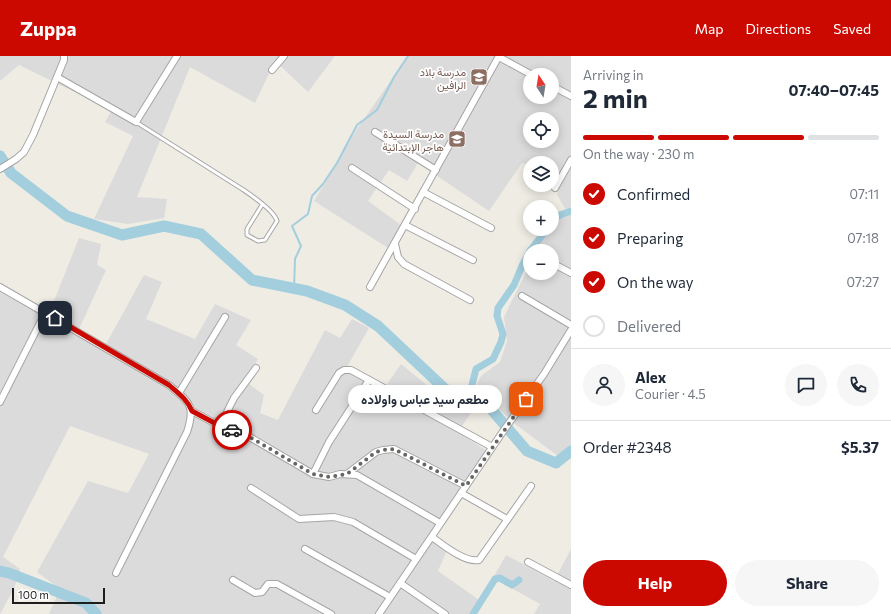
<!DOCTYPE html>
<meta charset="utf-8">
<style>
:root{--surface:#fff;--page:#f6f6f7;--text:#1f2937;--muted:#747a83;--line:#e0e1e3;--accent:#cc0900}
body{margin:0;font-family:Commissioner,Vazirmatn,sans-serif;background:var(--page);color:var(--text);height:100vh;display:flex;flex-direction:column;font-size:15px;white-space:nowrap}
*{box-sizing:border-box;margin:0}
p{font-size:13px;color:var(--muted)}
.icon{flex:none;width:22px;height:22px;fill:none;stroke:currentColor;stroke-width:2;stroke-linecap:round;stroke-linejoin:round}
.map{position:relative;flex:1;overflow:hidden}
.sheet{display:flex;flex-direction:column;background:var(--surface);width:320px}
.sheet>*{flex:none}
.needle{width:26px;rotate:348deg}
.tools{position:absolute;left:523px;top:12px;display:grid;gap:8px}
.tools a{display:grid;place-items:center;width:36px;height:36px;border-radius:50%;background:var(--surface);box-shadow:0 2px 10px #0003;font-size:20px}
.scale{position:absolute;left:12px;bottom:10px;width:93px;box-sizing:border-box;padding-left:4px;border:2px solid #1e1e1e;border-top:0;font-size:11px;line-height:14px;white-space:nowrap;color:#1e1e1e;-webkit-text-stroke:3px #fff;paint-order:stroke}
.pin{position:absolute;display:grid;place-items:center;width:34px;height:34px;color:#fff;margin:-17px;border-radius:8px;box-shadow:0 2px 6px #0006}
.courier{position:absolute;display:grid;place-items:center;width:40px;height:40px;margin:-20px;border:3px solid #cc0900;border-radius:50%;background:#fff;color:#222;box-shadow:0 1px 5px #0007}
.bubble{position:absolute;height:28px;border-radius:14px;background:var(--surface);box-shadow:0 2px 10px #0003;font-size:13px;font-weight:700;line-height:28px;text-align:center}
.summary em{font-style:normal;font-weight:700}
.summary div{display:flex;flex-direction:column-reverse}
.summary{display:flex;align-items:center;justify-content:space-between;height:68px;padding:0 12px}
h1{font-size:26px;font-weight:700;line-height:30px}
.bar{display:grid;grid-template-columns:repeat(4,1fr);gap:6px 4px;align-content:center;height:48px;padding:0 12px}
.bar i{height:5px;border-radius:3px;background:var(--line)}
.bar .active{background:var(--accent)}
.bar p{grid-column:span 4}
.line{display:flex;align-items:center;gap:10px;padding:0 12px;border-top:1px solid var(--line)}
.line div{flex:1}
.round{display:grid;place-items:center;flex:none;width:42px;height:42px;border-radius:21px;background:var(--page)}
ol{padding:0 12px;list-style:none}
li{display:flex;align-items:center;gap:12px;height:44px}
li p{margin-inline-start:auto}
li .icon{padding:4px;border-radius:50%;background:var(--accent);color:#fff;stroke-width:4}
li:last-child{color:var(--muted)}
li i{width:22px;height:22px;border:2px solid var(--line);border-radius:50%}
.cta{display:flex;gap:8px;margin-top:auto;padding:8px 12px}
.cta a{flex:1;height:46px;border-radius:24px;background:var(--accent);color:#fff;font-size:16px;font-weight:700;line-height:46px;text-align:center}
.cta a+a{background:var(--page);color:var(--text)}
header{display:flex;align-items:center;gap:24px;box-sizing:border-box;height:56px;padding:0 20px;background:var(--accent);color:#fff}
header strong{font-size:19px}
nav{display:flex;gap:22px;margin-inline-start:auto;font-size:14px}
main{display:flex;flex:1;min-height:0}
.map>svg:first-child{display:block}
.residential{fill:#dcdbdb;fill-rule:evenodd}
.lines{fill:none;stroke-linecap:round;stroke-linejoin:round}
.stream{stroke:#a3cedd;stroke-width:2}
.canal{stroke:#a3cedd;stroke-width:7}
.river{stroke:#a3cedd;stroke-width:11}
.lane-casing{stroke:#a5a5a5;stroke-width:5}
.street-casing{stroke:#a5a5a5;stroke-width:8}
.lane{stroke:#fff;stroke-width:3}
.street{stroke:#fff;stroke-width:6}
.done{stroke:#676663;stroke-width:4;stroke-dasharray:0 7.2}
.route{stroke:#cc0900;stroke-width:5}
.labels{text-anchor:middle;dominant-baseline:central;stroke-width:3.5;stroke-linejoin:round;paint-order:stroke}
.education-label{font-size:11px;fill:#785e54;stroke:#fff;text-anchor:end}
</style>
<header>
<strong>Zuppa</strong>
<nav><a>Map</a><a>Directions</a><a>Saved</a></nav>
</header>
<main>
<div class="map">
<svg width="571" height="558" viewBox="0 0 571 558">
<rect width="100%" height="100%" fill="#efece4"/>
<g class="residential">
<path d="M0 0H335L308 36 275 5 255 47 190 11 137 141 167 143 164 162 128 168 94 163 133 80 105 66 112 54 19 9 0 25Z"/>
<path d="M408 0H571V390L558 400 511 365 476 330 481 320 500 306 507 285 504 261 530 208V217H552V195H537L547 173H552V166L569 159 557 139 562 119 552 116V107H530V109L522 107 489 155 418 107 407 125 389 114 368 145 401 169 388 192 314 145 357 73ZM530 19H552V41H530ZM530 63H552V85H530Z"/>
<path d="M79 182 101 188 97 209 106 214 79 273 106 288 144 219 162 226 146 263 195 283 215 248 251 264 236 289 258 303 245 325 264 339 260 357 278 364 325 274 340 282 352 263 369 272 347 311 383 334 401 308 433 334 473 343 477 348 458 376 487 395 429 482 447 494 438 515 482 546 473 558H49L60 533 37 516 88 425 128 437 149 398 70 370 3 501 20 513 14 533 0 558V234L48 260Z"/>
<path d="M571 493V558H534L540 548 493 522 506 499 554 525Z"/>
</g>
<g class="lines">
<path class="stream" d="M294 233 295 203 301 190 292 170 308 158 312 140 323 128 337 107 357 69 377 54 394 21 408 0"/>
<g class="canal">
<path d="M552 165 560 159 571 155"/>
<path d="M530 195 547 173"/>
<path d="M470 337 476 313 493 303 501 286 503 278 497 260 498 252 514 229 522 210 530 195"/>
<path d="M473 558 495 523 500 522 512 529 519 524"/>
</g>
<g class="river">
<path d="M0 100 11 117 67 160 122 179 164 170 201 178 252 224 307 235 345 249 378 270 446 334 479 339 527 395 556 407 571 395"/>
<path d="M0 515 9 517 86 547 96 558"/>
</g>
<defs>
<path id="lane" d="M136 66 242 133C251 139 274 154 277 165L265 184 258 185 247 179V173L262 149"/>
<g id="street">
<path d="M64 0V4L57 21 136 66 177 0"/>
<path d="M499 1 532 19"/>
<path d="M272 14 284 0"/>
<path d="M552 30 571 40"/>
<path d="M375 76 436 114"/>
<path d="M352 112 415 153"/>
<path d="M0 113 16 103 24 96 33 79 57 21"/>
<path d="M555 132 571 104"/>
<path d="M423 136 491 172"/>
<path d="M405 169 473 204"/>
<path d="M395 188 398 201 404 208 470 244"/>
<path d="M552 207 571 217"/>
<path d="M0 231 45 257 0 346"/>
<path d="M370 231 499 0"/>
<path d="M522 240 571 269"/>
<path d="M45 257 169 329C189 346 196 349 187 376L116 517"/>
<path d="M179 337 225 261"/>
<path d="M316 354 339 317 344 314H351L492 391"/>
<path d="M192 355 220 370 241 376 313 418 329 421 340 418 357 419 440 467"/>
<path d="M220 370 234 342 256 312"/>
<path d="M313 418 329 386 369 324"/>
<path d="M347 418 376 396 383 394 394 393 466 430"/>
<path d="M251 432 299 463 334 461 353 466 416 503"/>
<path d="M461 437 507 463"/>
<path d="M432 481C443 489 465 507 479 504L531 430"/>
<path d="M305 493 390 541"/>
<path d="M528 506 571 529"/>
<path d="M233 524 255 537 262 536 268 528H277L331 558"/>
<path d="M400 527 445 558"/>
<path d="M379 558 504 374 544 318 571 274"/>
</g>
</defs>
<use href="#lane" class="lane-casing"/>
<use href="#street" class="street-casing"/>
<use href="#lane" class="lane"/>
<use href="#street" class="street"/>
</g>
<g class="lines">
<path class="done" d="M232 374 241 376 313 418 329 421 347 418 376 396 383 394 394 393 466 430 526 343"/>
<path class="route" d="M55 262 169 329C178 337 187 343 192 355L220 370 232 374"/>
</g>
<defs>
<symbol id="school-square" viewBox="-11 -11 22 22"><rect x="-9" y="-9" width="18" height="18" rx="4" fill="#8d6e63" stroke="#fff"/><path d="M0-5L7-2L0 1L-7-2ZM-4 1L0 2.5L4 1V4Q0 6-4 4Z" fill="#fff"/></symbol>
</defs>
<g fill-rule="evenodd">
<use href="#school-square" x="469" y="11" width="20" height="20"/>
<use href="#school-square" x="447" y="73" width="20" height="20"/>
</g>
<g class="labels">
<g class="education-label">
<text x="466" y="15">مدرسة بلاد<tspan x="466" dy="13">الرافين</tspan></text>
<text x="444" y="77">مدرسة السيدة<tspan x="444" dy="13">هاجر الإبتدائية</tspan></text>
</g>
</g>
</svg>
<div class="tools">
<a><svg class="needle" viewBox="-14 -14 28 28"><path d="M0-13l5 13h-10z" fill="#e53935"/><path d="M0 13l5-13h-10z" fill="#747a83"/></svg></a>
<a><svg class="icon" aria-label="locate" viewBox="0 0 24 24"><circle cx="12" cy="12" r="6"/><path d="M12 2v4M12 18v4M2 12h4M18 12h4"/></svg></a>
<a><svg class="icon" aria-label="layers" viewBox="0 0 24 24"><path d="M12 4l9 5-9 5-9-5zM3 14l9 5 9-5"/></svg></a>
<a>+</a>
<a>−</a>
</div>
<div class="scale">100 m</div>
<div class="pin" style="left:526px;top:343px;background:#ea580c"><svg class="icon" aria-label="bag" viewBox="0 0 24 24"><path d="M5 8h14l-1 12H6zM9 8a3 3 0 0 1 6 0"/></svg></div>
<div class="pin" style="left:55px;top:262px;background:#1f2937"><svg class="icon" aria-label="home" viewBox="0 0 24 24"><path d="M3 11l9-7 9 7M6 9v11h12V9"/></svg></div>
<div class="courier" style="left:232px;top:374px"><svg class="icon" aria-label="car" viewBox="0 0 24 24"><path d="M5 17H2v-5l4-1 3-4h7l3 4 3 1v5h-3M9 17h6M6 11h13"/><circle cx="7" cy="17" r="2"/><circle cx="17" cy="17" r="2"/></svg></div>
<div class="bubble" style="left:348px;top:329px;width:154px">مطعم سيد عباس واولاده</div>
</div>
<section class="sheet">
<div class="summary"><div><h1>2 min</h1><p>Arriving in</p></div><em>07:40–07:45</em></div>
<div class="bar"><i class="active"></i><i class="active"></i><i class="active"></i><i></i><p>On the way · 230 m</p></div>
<ol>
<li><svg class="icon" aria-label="check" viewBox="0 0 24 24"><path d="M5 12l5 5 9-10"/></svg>Confirmed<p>07:11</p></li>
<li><svg class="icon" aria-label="check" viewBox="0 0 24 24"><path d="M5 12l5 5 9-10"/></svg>Preparing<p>07:18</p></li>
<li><svg class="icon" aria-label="check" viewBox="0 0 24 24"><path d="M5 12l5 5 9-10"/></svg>On the way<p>07:27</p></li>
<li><i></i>Delivered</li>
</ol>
<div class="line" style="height:72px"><a class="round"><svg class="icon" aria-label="person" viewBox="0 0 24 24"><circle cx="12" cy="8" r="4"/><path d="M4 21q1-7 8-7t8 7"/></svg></a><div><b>Alex</b><p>Courier · 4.5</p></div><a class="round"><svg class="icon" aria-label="chat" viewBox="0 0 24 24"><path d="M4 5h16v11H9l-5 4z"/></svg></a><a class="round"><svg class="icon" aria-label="phone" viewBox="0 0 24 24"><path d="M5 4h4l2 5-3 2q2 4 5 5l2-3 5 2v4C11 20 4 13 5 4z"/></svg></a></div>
<div class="line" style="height:52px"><div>Order #2348</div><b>$5.37</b></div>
<div class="cta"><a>Help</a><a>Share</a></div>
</section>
</main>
